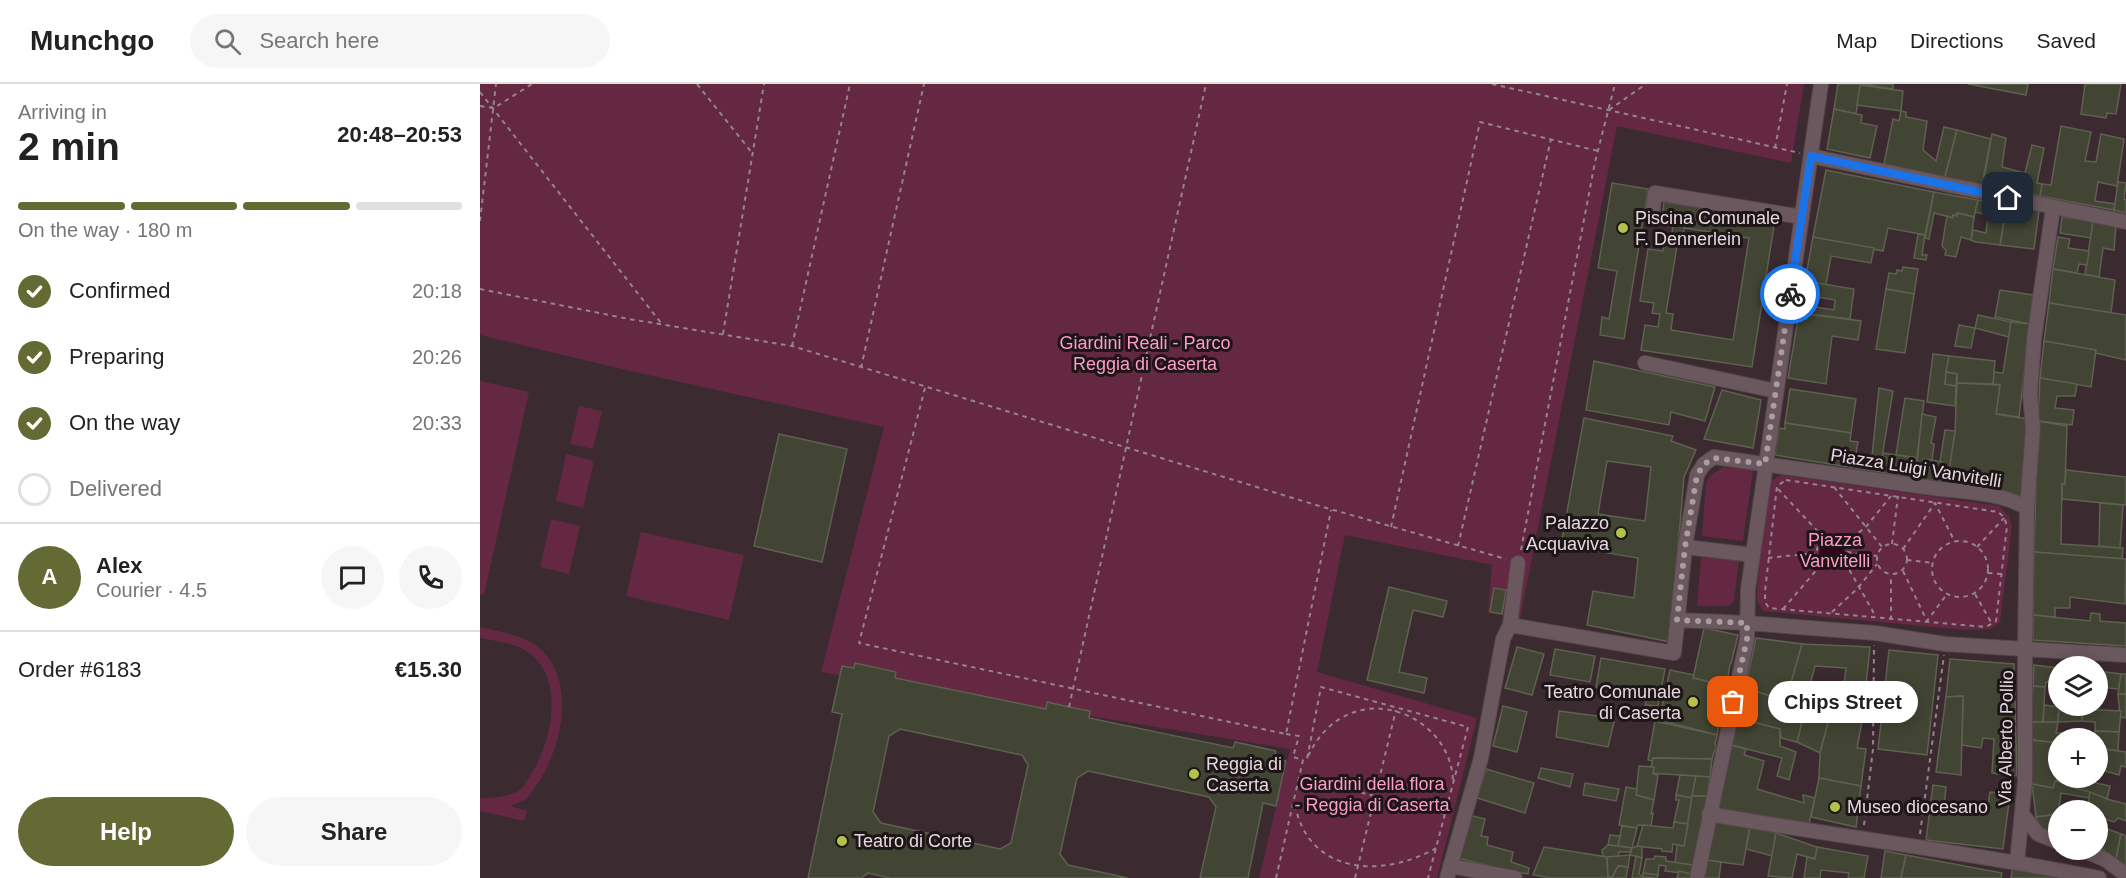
<!DOCTYPE html>
<meta charset="utf-8">
<style>
:root{--surface:#fff;--page:#f6f6f6;--text:#222;--muted:#767676;--line:#e0e0e0;--accent:#646a34}
body{margin:0;font-family:Helvetica,sans-serif;background:var(--page);color:var(--text);height:100vh;display:flex;flex-direction:column;font-size:22px;white-space:nowrap}
*{box-sizing:border-box;margin:0}
p{font-size:20px;color:var(--muted)}
.icon{flex:none;width:33px;height:33px;fill:none;stroke:currentColor;stroke-width:2;stroke-linecap:round;stroke-linejoin:round}
.map{position:relative;flex:1;overflow:hidden}
.details{display:flex;flex-direction:column;background:var(--surface);width:480px}
.details>*{flex:none}
.tools{position:absolute;left:1568px;top:572px;display:grid;gap:12px}
.tools a{display:grid;place-items:center;width:60px;height:60px;border-radius:50%;background:var(--surface);box-shadow:0 3px 15px #0003;font-size:30px}
.pin{position:absolute;display:grid;place-items:center;width:51px;height:51px;color:#fff;margin:-26px;border-radius:12px;box-shadow:0 3px 9px #0006}
.courier{position:absolute;display:grid;place-items:center;width:60px;height:60px;margin:-30px;border:4px solid #1a73e8;border-radius:50%;background:#fff;color:#222;box-shadow:0 2px 8px #0007}
.bubble{position:absolute;height:42px;border-radius:21px;background:var(--surface);box-shadow:0 3px 15px #0003;font-size:20px;font-weight:700;line-height:42px;text-align:center}
.summary em{font-style:normal;font-weight:700}
.summary div{display:flex;flex-direction:column-reverse}
.summary{display:flex;align-items:center;justify-content:space-between;height:102px;padding:0 18px}
h1{font-size:39px;font-weight:700;line-height:45px}
.bar{display:grid;grid-template-columns:repeat(4,1fr);gap:9px 6px;align-content:center;height:72px;padding:0 18px}
.bar i{height:8px;border-radius:4px;background:var(--line)}
.bar .active{background:var(--accent)}
.bar p{grid-column:span 4}
.line{display:flex;align-items:center;gap:15px;padding:0 18px;border-top:2px solid var(--line)}
.line div{flex:1}
.round{display:grid;place-items:center;flex:none;width:63px;height:63px;border-radius:32px;background:var(--page)}
ol{padding:0 18px;list-style:none}
li{display:flex;align-items:center;gap:18px;height:66px}
li p{margin-inline-start:auto}
li .icon{padding:6px;border-radius:50%;background:var(--accent);color:#fff;stroke-width:4}
li:last-child{color:var(--muted)}
li i{width:33px;height:33px;border:3px solid var(--line);border-radius:50%}
.action{display:flex;gap:12px;margin-top:auto;padding:12px 18px}
.action a{flex:1;height:69px;border-radius:36px;background:var(--accent);color:#fff;font-size:24px;font-weight:700;line-height:69px;text-align:center}
.action a+a{background:var(--page);color:var(--text)}
header{display:flex;align-items:center;gap:36px;box-sizing:border-box;height:84px;padding:0 30px;background:var(--surface);border-bottom:2px solid var(--line)}
header strong{font-size:28px}
nav{display:flex;gap:33px;margin-inline-start:auto;font-size:21px}
.search{width:420px;height:54px;background:var(--page);display:flex;align-items:center;gap:15px;box-sizing:border-box;padding:0 21px;border-radius:33px;color:var(--muted);font-size:22px}
main{display:flex;flex:1;min-height:0}
.map>svg:first-child{display:block}
.green{fill:#642843}
.water{fill:#3e0021}
.building{fill:#424534;stroke:#5e6150;stroke-width:1.5;fill-rule:evenodd}
.lines{fill:none;stroke-linecap:round;stroke-linejoin:round}
.minor-casing{stroke:#54464b;stroke-width:16}
.path{stroke:#94858a;stroke-width:2;stroke-dasharray:4.5 4.5;stroke-linecap:butt}
.minor{stroke:#6b585f;stroke-width:14}
.done{stroke:#aa9ca0;stroke-width:6;stroke-dasharray:0 10.8}
.route{stroke:#1a73e8;stroke-width:8}
.poi-dot{fill:#b5c249;stroke:#1d1518;stroke-width:2}
.labels{text-anchor:middle;dominant-baseline:central;stroke-width:6;stroke-linejoin:round;paint-order:stroke}
.poi-label{font-size:18px;fill:#e5d9dd;stroke:#1d1518;text-anchor:start}
.park-label{font-size:18px;fill:#ff9cc4;stroke:#1d1518}
.street-label{font-size:18px;fill:#e5d9dd;stroke:#1d1518}
</style>
<header>
<strong>Munchgo</strong>
<div class="search"><svg class="icon" aria-label="search" viewBox="0 0 24 24"><circle cx="10" cy="10" r="6"/><path d="M15 15l6 6"/></svg>Search here</div>
<nav><a>Map</a><a>Directions</a><a>Saved</a></nav>
</header>
<main>
<section class="details">
<div class="summary"><div><h1>2 min</h1><p>Arriving in</p></div><em>20:48–20:53</em></div>
<div class="bar"><i class="active"></i><i class="active"></i><i class="active"></i><i></i><p>On the way · 180 m</p></div>
<ol>
<li><svg class="icon" aria-label="check" viewBox="0 0 24 24"><path d="M5 12l5 5 9-10"/></svg>Confirmed<p>20:18</p></li>
<li><svg class="icon" aria-label="check" viewBox="0 0 24 24"><path d="M5 12l5 5 9-10"/></svg>Preparing<p>20:26</p></li>
<li><svg class="icon" aria-label="check" viewBox="0 0 24 24"><path d="M5 12l5 5 9-10"/></svg>On the way<p>20:33</p></li>
<li><i></i>Delivered</li>
</ol>
<div class="line" style="height:108px"><b class="round" style="background:var(--accent);color:#fff">A</b><div><b>Alex</b><p>Courier · 4.5</p></div><a class="round"><svg class="icon" aria-label="chat" viewBox="0 0 24 24"><path d="M4 5h16v11H9l-5 4z"/></svg></a><a class="round"><svg class="icon" aria-label="phone" viewBox="0 0 24 24"><path d="M5 4h4l2 5-3 2q2 4 5 5l2-3 5 2v4C11 20 4 13 5 4z"/></svg></a></div>
<div class="line" style="height:78px"><div>Order #6183</div><b>€15.30</b></div>
<div class="action"><a>Help</a><a>Share</a></div>
</section>
<div class="map">
<svg width="1646" height="794" viewBox="0 0 1646 794">
<rect width="100%" height="100%" fill="#3b2a30"/>
<g class="green">
<path d="M0 0H1324L1311 79 1137 42 1040 535 1008 528 1012 481 865 451 837 588 997 634 957 794H779L810 665 341 588 404 343 150 287 0 251Z"/>
<path d="M0 297 49 308 4 511 0 510Z"/>
<path d="M99 322 122 327 113 365 90 360Z"/>
<path d="M86 370 114 377 103 424 76 417Z"/>
<path d="M1243 383 1273 386 1263 457 1222 452 1226 399 1230 392Z"/>
<path d="M1302 391 1519 422 1529 432 1532 442 1520 538 1511 545 1485 546 1283 527 1277 517V505L1287 410 1291 396Z"/>
<path d="M71 435 100 442 89 490 60 483Z"/>
<path d="M161 448 264 471 249 536 146 512Z"/>
<path d="M1221 473 1259 477 1254 517 1249 522H1217Z"/>
<path d="M0 543C25 549 55 552 70 576 93 611 80 666 58 699 54 704 51 711 47 714 43 718 35 720 30 722L47 727 44 737 0 727V714C10 715 32 712 40 706 43 704 46 698 48 695 71 662 87 596 48 568 35 559 16 557 0 554Z"/>
</g>
<circle class="water" cx="1352" cy="469" r="13"/>
<g class="building">
<path d="M1358 0H1381L1376 30 1354 25Z"/>
<path d="M1381 0H1413V5Z"/>
<path d="M1488 0H1548L1546 11Z"/>
<path d="M1605 0H1641L1636 30 1627 29 1626 34 1601 30Z"/>
<path d="M1380 1 1423 7 1421 27 1377 21Z"/>
<path d="M1354 25 1382 31 1381 39 1397 42 1390 74 1347 65Z"/>
<path d="M1421 27 1426 28V33L1447 37 1443 66 1456 77 1464 43 1477 46 1465 93 1404 80 1413 35 1419 37Z"/>
<path d="M1581 42 1611 48 1605 77 1616 78 1621 50 1644 55 1637 102 1618 98 1615 117 1635 120 1634 126 1560 112 1562 100 1571 101Z"/>
<path d="M1477 46 1511 55 1502 101 1465 93Z"/>
<path d="M1512 50 1526 54 1522 83 1545 89 1552 61 1564 64 1557 99 1562 100 1560 112 1509 101 1510 95 1504 93Z"/>
<path d="M1346 86 1454 108 1445 151 1408 144 1403 167 1333 153Z"/>
<path d="M1638 98 1646 99 1644 115 1646 116V129L1634 126Z"/>
<path d="M1132 99 1168 105 1144 255 1120 251 1122 233 1129 235 1137 187 1118 184Z"/>
<path d="M1454 108 1498 116 1494 133 1477 129V132L1473 131V134L1454 129 1449 155 1445 154Z"/>
<path d="M1498 116 1527 121 1524 135 1495 128Z"/>
<path d="M1184 118 1295 135 1272 283 1161 266 1165 241 1178 243 1180 230 1172 229 1174 219 1160 217 1168 165 1183 167 1185 153 1191 154 1193 143 1181 141ZM1204 144 1269 154 1253 256 1191 246 1193 230 1186 229 1198 156 1203 157Z"/>
<path d="M1527 121 1559 127 1554 165 1520 161Z"/>
<path d="M1477 129 1494 133 1491 156 1481 153 1476 173 1465 171 1466 166 1462 162 1467 132 1473 134V131L1477 132Z"/>
<path d="M1508 131 1524 135 1520 161 1496 158 1491 156 1493 146 1506 149Z"/>
<path d="M1582 133 1613 137 1611 154 1580 149Z"/>
<path d="M1613 137 1636 141 1634 166 1623 164 1619 193 1605 190Z"/>
<path d="M1438 150 1445 151 1442 171H1447L1446 176 1434 174Z"/>
<path d="M1333 153 1394 164 1391 179 1351 172 1346 201 1325 197Z"/>
<path d="M1578 153 1590 155 1588 164 1609 167 1607 181 1599 180 1597 189 1573 185Z"/>
<path d="M1423 183 1438 185 1434 210 1406 205 1409 189 1416 190 1417 186 1422 187Z"/>
<path d="M1573 185 1635 196 1631 229 1569 219Z"/>
<path d="M1325 197 1374 205 1370 235 1319 229ZM1337 213 1355 216 1354 226 1335 223Z"/>
<path d="M1406 205 1434 210 1425 269 1396 265Z"/>
<path d="M1520 206 1553 211 1550 240 1515 233Z"/>
<path d="M1569 219 1646 231V276L1615 269 1616 266 1564 257Z"/>
<path d="M1319 229 1381 237 1378 256 1352 252 1346 300 1308 294Z"/>
<path d="M1498 231 1531 238 1529 253 1495 244Z"/>
<path d="M1531 238 1550 240 1539 333 1516 330 1520 301 1513 300 1514 288 1523 289Z"/>
<path d="M1479 241 1495 244 1491 264 1475 262Z"/>
<path d="M1564 257 1616 266 1611 303 1560 294Z"/>
<path d="M1453 270 1469 272 1465 300 1476 302 1475 322 1447 318Z"/>
<path d="M1469 272 1515 277 1513 300 1477 299V290L1466 288Z"/>
<path d="M1114 277 1235 303 1225 337 1191 328 1189 341 1106 326Z"/>
<path d="M1466 288 1477 290 1476 302 1465 300Z"/>
<path d="M1560 294 1597 300 1595 312H1577L1575 324 1594 326 1592 341 1558 337Z"/>
<path d="M1477 299 1520 301 1516 330 1548 335 1543 414 1467 398 1475 347Z"/>
<path d="M1399 304 1413 307 1402 373 1392 372Z"/>
<path d="M1310 305 1376 315 1371 349 1305 339Z"/>
<path d="M1242 306 1281 316 1273 364 1224 355Z"/>
<path d="M1425 314 1444 317 1437 374 1416 371Z"/>
<path d="M1442 330 1456 333 1451 359 1454 360 1452 376 1443 375 1442 380 1437 378Z"/>
<path d="M1104 334 1193 352 1191 357 1216 366 1204 393 1190 558 1107 541 1113 507 1154 514 1158 474 1081 461ZM1127 377 1171 383 1165 437 1118 430Z"/>
<path d="M1558 337 1587 342 1585 400H1582L1581 460 1643 464 1642 475 1554 468Z"/>
<path d="M1305 339 1371 349 1370 357 1378 358 1376 369 1402 373 1399 388 1295 371 1299 344 1305 345Z"/>
<path d="M1465 346 1475 347 1469 387 1461 386 1462 378H1460Z"/>
<path d="M299 350 367 365 342 478 274 462Z"/>
<path d="M1403 369 1437 374V378L1442 380 1440 395 1399 388Z"/>
<path d="M1452 376 1462 378 1461 386 1451 384Z"/>
<path d="M1442 382 1469 387 1467 398 1440 395Z"/>
<path d="M1586 386 1646 393V421L1582 415V400H1585Z"/>
<path d="M1496 388 1512 390 1509 406 1493 404Z"/>
<path d="M1620 419 1643 421 1640 464 1619 462Z"/>
<path d="M1554 468 1646 475 1645 520 1590 513V524H1575V533L1553 531Z"/>
<path d="M909 503 967 517 963 533 933 526 919 588 947 594 944 609 887 596Z"/>
<path d="M1014 504 1026 506 1022 530 1010 528Z"/>
<path d="M1611 529 1620 530V537L1646 539V562L1553 556V531L1610 537Z"/>
<path d="M1224 544 1258 551 1251 580H1250L1247 600 1235 597 1234 599 1213 594Z"/>
<path d="M1276 554 1322 560 1306 617 1265 604Z"/>
<path d="M1322 560 1390 563 1382 638 1349 635 1340 669 1317 658 1326 621 1306 617ZM1335 582 1366 584 1362 615 1328 608Z"/>
<path d="M1037 563 1064 570 1052 611 1025 604Z"/>
<path d="M1075 565 1115 572 1110 598 1070 591Z"/>
<path d="M1409 566 1458 571 1447 671 1398 665Z"/>
<path d="M1121 574 1185 585 1178 622 1165 621 1167 611 1116 603Z"/>
<path d="M1470 575 1534 580 1537 692 1512 689 1514 655 1503 654 1501 664 1482 661 1483 612 1466 613Z"/>
<path d="M375 579 416 588 415 594 566 625 567 618 589 623 610 627 609 634 753 664 755 658 796 667 794 674 806 677 796 722 783 719 768 794H720L736 723 729 713 608 687 597 694 580 770 588 781 648 794H410L388 789 381 794H328L362 630 352 628 362 582 374 584ZM420 645 542 671 548 681 531 759 520 765 401 739 393 728 409 652Z"/>
<path d="M1554 581 1578 584V599L1566 598 1565 603 1553 602Z"/>
<path d="M1190 586 1214 591 1213 594 1234 599 1235 597 1247 600 1237 651 1179 636Z"/>
<path d="M1617 587 1641 590 1639 605 1617 603Z"/>
<path d="M1641 590H1646V610H1638Z"/>
<path d="M1553 602 1565 603 1563 639 1551 638Z"/>
<path d="M1265 604 1306 617 1326 621 1317 658 1301 654 1300 645 1257 634Z"/>
<path d="M1638 610H1646V634L1640 633Z"/>
<path d="M1483 612 1481 691 1456 688 1466 613Z"/>
<path d="M1564 621 1579 623 1578 638 1563 639Z"/>
<path d="M1023 622 1047 628 1037 668 1013 662Z"/>
<path d="M1579 623 1602 625V637L1578 638Z"/>
<path d="M1602 625 1641 627 1639 648 1615 647V638L1602 637Z"/>
<path d="M1079 627 1117 632 1134 638 1128 663 1076 653Z"/>
<path d="M1257 634 1300 645V662L1316 668 1309 696 1297 692 1302 674 1251 661Z"/>
<path d="M1349 635 1382 638 1377 664 1386 665 1381 702 1339 694 1340 669Z"/>
<path d="M1175 637 1237 651 1235 660 1237 664 1234 668 1232 675 1173 674V677L1168 676Z"/>
<path d="M1551 638H1578L1576 649H1582V654H1578V659L1551 656Z"/>
<path d="M1615 647 1639 648 1638 667 1617 664V654H1605V651H1615Z"/>
<path d="M1582 649 1605 651V654H1582Z"/>
<path d="M1551 656 1578 659V693H1580V697H1575L1573 704 1552 700Z"/>
<path d="M1251 661 1266 665 1264 671 1284 677 1277 705 1324 719 1323 711 1335 714 1328 744 1234 727Z"/>
<path d="M1617 664 1646 668V683L1641 682 1639 691 1625 687V679H1617Z"/>
<path d="M1173 674 1232 675 1230 693 1170 689Z"/>
<path d="M1159 682 1174 683 1173 690 1178 691 1174 716 1156 711Z"/>
<path d="M1061 684 1093 690 1090 703 1058 694Z"/>
<path d="M1006 685 1054 699 1045 729 997 714Z"/>
<path d="M1200 691 1216 692 1212 714 1196 711Z"/>
<path d="M1216 692 1230 693 1227 712H1212Z"/>
<path d="M1339 694 1381 702 1376 743 1331 733Z"/>
<path d="M1594 694 1630 702 1627 715 1610 710V708L1594 704Z"/>
<path d="M1575 697 1593 700 1594 704 1610 708 1609 714 1581 709 1578 730 1556 733 1552 700 1573 704Z"/>
<path d="M1105 699 1139 705 1136 717 1103 711Z"/>
<path d="M1453 701 1466 703 1464 722 1507 727 1510 708 1530 710 1523 765 1446 756Z"/>
<path d="M1146 703 1157 705 1156 711 1174 716 1171 730 1173 729 1171 742 1158 741 1157 744 1139 741Z"/>
<path d="M1610 708 1627 715 1646 720V737L1638 734 1634 738 1621 734 1617 741V726H1607Z"/>
<path d="M1196 711 1212 714 1208 740 1194 738 1199 716H1196Z"/>
<path d="M1212 712H1227L1213 781 1195 779 1197 761 1204 762Z"/>
<path d="M989 731 1005 735 1001 752 1008 753 1007 761 1033 768 1031 778 1049 784 1048 790 1023 786 978 774Z"/>
<path d="M1573 731 1571 737 1578 736V752L1561 747 1556 733Z"/>
<path d="M1233 737 1270 743 1263 781 1226 776Z"/>
<path d="M1194 738 1208 740 1204 762 1193 760 1192 768 1182 767V765L1157 762 1163 741 1193 744Z"/>
<path d="M1617 741 1641 750 1636 775 1630 777 1624 766 1617 764Z"/>
<path d="M1142 742 1157 744 1152 764 1138 762Z"/>
<path d="M1270 743 1296 749 1293 772 1266 765Z"/>
<path d="M1296 749 1337 763 1335 775 1317 770 1312 794 1288 792Z"/>
<path d="M1641 750 1646 752V782L1636 775Z"/>
<path d="M1130 751 1140 752 1138 762 1128 761Z"/>
<path d="M1128 761 1138 762 1152 764 1150 768H1139L1138 774 1123 773 1122 766Z"/>
<path d="M1157 762 1162 763V774L1150 771 1152 764Z"/>
<path d="M1064 763 1127 773 1128 793 1132 794H1071L1053 791Z"/>
<path d="M1337 763 1388 772 1384 794H1368L1369 789 1341 786 1340 794H1324L1327 773 1335 775Z"/>
<path d="M1405 767 1426 771 1421 794H1401Z"/>
<path d="M1150 771 1148 783 1138 782 1132 793H1128L1127 773Z"/>
<path d="M1426 771 1522 789 1521 794H1421Z"/>
<path d="M1156 772 1162 774 1159 790 1165 794H1152Z"/>
<path d="M1175 772 1186 773V777L1213 781 1211 790 1185 787 1186 782 1179 781 1178 791 1163 789 1166 775H1174Z"/>
<path d="M1226 776 1241 778 1239 794H1222Z"/>
<path d="M1533 781 1593 794H1531Z"/>
<path d="M1138 782 1148 783 1146 794H1132Z"/>
<path d="M1199 787 1211 790 1210 794H1197Z"/>
<path d="M1163 789 1178 791 1177 794 1163 793Z"/>
</g>
<g class="lines">
<defs>
<g id="minor">
<path d="M1331 72 1646 138"/>
<path d="M1172 130 1175 109 1322 133"/>
<path d="M1165 279 1296 307"/>
<path d="M1547 424 1553 344 1550 311 1554 255 1573 124"/>
<path d="M1205 463 1273 471"/>
<path d="M1030 541 1038 479"/>
<path d="M1229 730C1359 753 1490 768 1619 794"/>
<path d="M1543 731 1558 750 1578 758"/>
<path d="M1600 765 1626 776 1646 791"/>
<path d="M1537 778 1545 698V565L1646 571"/>
<path d="M970 782 1035 794"/>
<path d="M967 794 1001 674 1023 555 1030 541 1194 569 1205 463 1217 391 1224 380 1234 373C1307 383 1380 393 1453 404 1483 408 1521 408 1547 424L1545 565 1465 560 1395 549 1267 539 1197 536"/>
<path d="M1217 794 1267 555 1268 505 1341 0"/>
</g>
</defs>
<use href="#minor" class="minor-casing"/>
<g class="path">
<path d="M217 0 273 70"/>
<path d="M1012 0 1320 69"/>
<path d="M0 8 181 239"/>
<path d="M0 22 14 24 52 0"/>
<path d="M1129 26 1166 0"/>
<path d="M1295 64 1307 0"/>
<path d="M0 137 16 0"/>
<path d="M0 205 149 235 312 262 836 421 1026 475"/>
<path d="M243 250 284 0"/>
<path d="M312 262 370 0"/>
<path d="M381 284 444 0"/>
<path d="M445 304 379 559 806 650 851 426"/>
<path d="M1306 396 1518 428 1524 433 1527 442 1516 537 1506 543 1289 524 1285 518V507L1297 402Z"/>
<path d="M1354 403 1402 463"/>
<path d="M1298 405 1345 455"/>
<path d="M911 443 1000 38 1118 67"/>
<circle cx="1480" cy="485" r="28"/>
<path d="M1364 459 1385 444 1411 412"/>
<circle cx="1412" cy="475" r="15"/>
<path d="M1412 460 1418 412"/>
<path d="M978 462 1071 55"/>
<path d="M1497 463 1524 434"/>
<path d="M1423 465 1455 419 1475 458"/>
<path d="M1041 466 1115 78 1135 0"/>
<path d="M1367 468 1397 472"/>
<path d="M1288 474 1335 469"/>
<path d="M1427 476 1453 479"/>
<path d="M1365 478 1396 533"/>
<path d="M1423 487 1447 537 1467 510"/>
<path d="M1508 489 1521 490"/>
<path d="M1495 510 1512 540"/>
<path d="M1303 525 1340 482C1350 487 1357 486 1365 478L1367 465 1359 454C1340 452 1331 465 1340 482"/>
<path d="M1352 528 1378 504 1397 480"/>
<path d="M1411 536V491"/>
<path d="M589 623 726 0"/>
<path d="M806 650 819 652 813 673 823 676"/>
<path d="M828 672C836 656 846 643 861 634 909 606 973 644 973 699"/>
<path d="M820 693 965 730"/>
<path d="M815 721C829 792 904 794 956 764"/>
<path d="M1384 741 1393 665 1394 561"/>
<path d="M1440 750 1464 571"/>
<path d="M796 794 823 676 827 675 841 603 988 643 948 794"/>
<path d="M875 794 916 626"/>
</g>
<use href="#minor" class="minor"/>
</g>
<g class="lines">
<path class="done" d="M1253 618 1267 555V539L1197 536 1205 463 1217 391 1224 380 1234 374 1285 380 1310 210"/>
<path class="route" d="M1310 210 1331 72 1528 114"/>
</g>
<g class="poi-dot">
<circle cx="1143" cy="144" r="6"/>
<circle cx="1141" cy="449" r="6"/>
<circle cx="1213" cy="618" r="6"/>
<circle cx="714" cy="690" r="6"/>
<circle cx="1355" cy="723" r="6"/>
<circle cx="362" cy="757" r="6"/>
</g>
<g class="labels">
<g class="poi-label">
<text x="1155" y="134">Piscina Comunale<tspan x="1155" dy="21">F. Dennerlein</tspan></text>
<text x="1129" y="439" text-anchor="end">Palazzo<tspan x="1129" dy="21">Acquaviva</tspan></text>
<text x="1201" y="608" text-anchor="end">Teatro Comunale<tspan x="1201" dy="21">di Caserta</tspan></text>
<text x="726" y="680">Reggia di<tspan x="726" dy="21">Caserta</tspan></text>
<text x="1367" y="723">Museo diocesano</text>
<text x="374" y="757">Teatro di Corte</text>
</g>
<g class="park-label">
<text x="665" y="259">Giardini Reali - Parco<tspan x="665" dy="21">Reggia di Caserta</tspan></text>
<text x="1355" y="456">Piazza<tspan x="1355" dy="21">Vanvitelli</tspan></text>
<text x="892" y="700">Giardini della flora<tspan x="892" dy="21">- Reggia di Caserta</tspan></text>
</g>
<g class="street-label">
<text transform="translate(1436 384) rotate(9)">Piazza Luigi Vanvitelli</text>
<text transform="translate(1526 654) rotate(-89)">Via Alberto Pollio</text>
</g>
</g>
</svg>
<div class="tools">
<a><svg class="icon" aria-label="layers" viewBox="0 0 24 24"><path d="M12 4l9 5-9 5-9-5zM3 14l9 5 9-5"/></svg></a>
<a>+</a>
<a>−</a>
</div>
<div class="pin" style="left:1253px;top:618px;background:#ea580c"><svg class="icon" aria-label="bag" viewBox="0 0 24 24"><path d="M5 8h14l-1 12H6zM9 8a3 3 0 0 1 6 0"/></svg></div>
<div class="pin" style="left:1528px;top:114px;background:#1f2937"><svg class="icon" aria-label="home" viewBox="0 0 24 24"><path d="M3 11l9-7 9 7M6 9v11h12V9"/></svg></div>
<div class="courier" style="left:1310px;top:210px"><svg class="icon" aria-label="bike" viewBox="0 0 24 24"><circle cx="6" cy="16" r="4"/><circle cx="18" cy="16" r="4"/><path d="M6 16l4-8h5l3 8M10 8l3 8H6M13 5h3"/></svg></div>
<div class="bubble" style="left:1288px;top:597px;width:150px">Chips Street</div>
</div>
</main>
